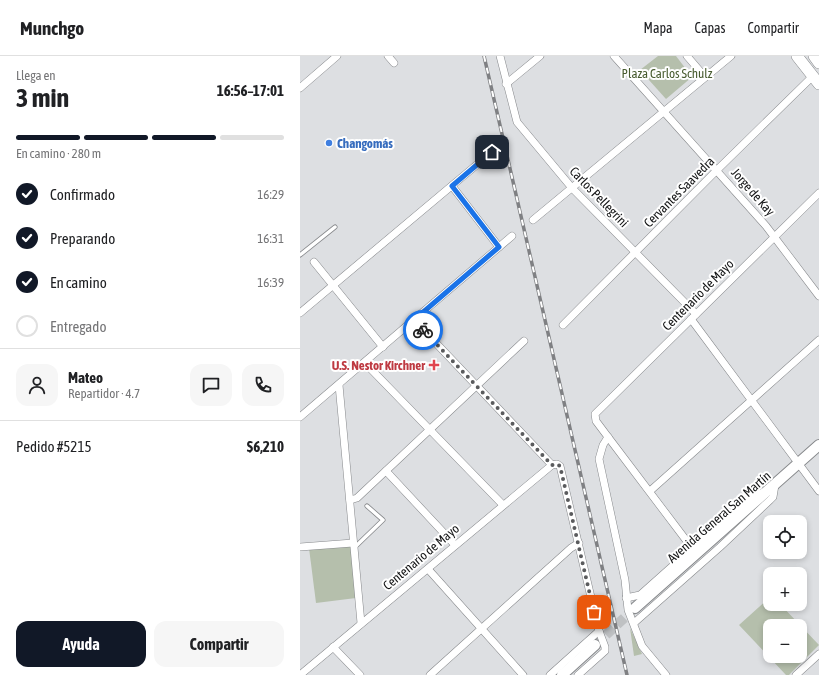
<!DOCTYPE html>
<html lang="es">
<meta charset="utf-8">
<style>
:root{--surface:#fff;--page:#f6f6f6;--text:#202124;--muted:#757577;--line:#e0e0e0;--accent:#111827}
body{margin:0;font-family:"Asap Condensed",sans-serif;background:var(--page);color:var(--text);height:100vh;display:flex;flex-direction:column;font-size:15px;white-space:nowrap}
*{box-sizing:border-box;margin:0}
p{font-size:13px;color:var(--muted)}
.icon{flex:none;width:22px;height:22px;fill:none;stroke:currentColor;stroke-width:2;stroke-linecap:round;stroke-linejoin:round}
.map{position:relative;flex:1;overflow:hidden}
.panel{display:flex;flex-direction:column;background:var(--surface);width:300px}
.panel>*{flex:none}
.buttons{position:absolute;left:463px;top:459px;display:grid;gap:8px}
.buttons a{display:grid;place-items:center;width:44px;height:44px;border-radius:8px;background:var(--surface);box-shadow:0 2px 6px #0003;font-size:20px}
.pin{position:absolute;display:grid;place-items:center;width:34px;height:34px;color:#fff;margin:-17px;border-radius:8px;box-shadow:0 2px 6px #0006}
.courier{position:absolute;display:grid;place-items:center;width:40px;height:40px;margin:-20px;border:3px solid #1a73e8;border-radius:50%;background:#fff;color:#222;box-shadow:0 1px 5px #0007}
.headline em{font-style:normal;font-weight:700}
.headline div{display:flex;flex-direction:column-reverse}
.headline{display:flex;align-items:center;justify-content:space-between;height:68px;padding:0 16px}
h1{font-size:26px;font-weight:700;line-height:30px}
.bar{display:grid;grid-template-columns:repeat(4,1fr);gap:6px 4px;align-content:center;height:48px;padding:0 16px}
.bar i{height:5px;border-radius:3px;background:var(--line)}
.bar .selected{background:var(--accent)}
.bar p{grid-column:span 4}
.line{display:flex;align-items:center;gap:10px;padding:0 16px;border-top:1px solid var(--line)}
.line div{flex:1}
.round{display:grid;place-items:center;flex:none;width:42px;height:42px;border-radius:12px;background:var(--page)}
ol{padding:0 16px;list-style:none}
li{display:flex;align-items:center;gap:12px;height:44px}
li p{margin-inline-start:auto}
li .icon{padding:4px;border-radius:50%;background:var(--accent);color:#fff;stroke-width:4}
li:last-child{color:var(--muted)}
li i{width:22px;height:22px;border:2px solid var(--line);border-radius:50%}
.primary-button{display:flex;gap:8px;margin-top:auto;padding:8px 16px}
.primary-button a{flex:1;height:46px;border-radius:12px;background:var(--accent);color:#fff;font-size:16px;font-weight:700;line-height:46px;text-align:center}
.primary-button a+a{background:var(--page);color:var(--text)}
header{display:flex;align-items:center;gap:24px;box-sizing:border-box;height:56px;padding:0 20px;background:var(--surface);border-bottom:1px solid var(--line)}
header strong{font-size:19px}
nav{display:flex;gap:22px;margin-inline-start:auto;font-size:14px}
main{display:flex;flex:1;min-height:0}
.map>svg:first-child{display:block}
.green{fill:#b5bfac;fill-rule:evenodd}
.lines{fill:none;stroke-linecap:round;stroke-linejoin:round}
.secondary-tunnel{stroke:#bfc1c3;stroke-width:10;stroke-dasharray:10 5;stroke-linecap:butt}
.lane-casing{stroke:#86888b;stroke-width:5}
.street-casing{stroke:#86888b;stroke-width:8}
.secondary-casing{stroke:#86888b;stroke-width:12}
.primary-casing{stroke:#86888b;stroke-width:12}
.lane{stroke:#fff;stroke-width:3.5}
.street{stroke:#fff;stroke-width:7}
.secondary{stroke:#fff;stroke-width:10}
.primary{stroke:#fff;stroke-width:11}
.rail-casing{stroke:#7f8083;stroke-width:3.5}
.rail{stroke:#fff;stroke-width:2;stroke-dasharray:6;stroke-linecap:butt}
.done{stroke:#5a5b5d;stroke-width:4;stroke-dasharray:0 7.2}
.route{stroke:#1a73e8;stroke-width:5}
.shop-dot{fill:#3f7fe0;stroke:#fff;stroke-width:1.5}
.health-dot{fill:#e0444e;stroke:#fff;stroke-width:1.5}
.labels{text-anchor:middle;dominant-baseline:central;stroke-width:4;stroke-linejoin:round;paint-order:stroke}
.park-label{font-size:13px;fill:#485c30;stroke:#fff}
.shop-label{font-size:13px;font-weight:bold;fill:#366cbe;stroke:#fff;text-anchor:start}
.street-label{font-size:13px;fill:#131415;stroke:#fff}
.health-label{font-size:13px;font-weight:bold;fill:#be3a42;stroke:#fff;text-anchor:end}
</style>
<header>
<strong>Munchgo</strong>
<nav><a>Mapa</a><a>Capas</a><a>Compartir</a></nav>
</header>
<main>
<section class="panel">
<div class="headline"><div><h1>3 min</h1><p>Llega en</p></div><em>16:56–17:01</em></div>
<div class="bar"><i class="selected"></i><i class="selected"></i><i class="selected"></i><i></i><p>En camino · 280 m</p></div>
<ol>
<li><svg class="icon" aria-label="check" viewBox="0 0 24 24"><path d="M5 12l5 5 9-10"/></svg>Confirmado<p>16:29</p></li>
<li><svg class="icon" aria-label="check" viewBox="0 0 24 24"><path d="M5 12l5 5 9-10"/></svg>Preparando<p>16:31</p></li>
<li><svg class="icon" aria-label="check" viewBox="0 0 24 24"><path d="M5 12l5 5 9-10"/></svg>En camino<p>16:39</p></li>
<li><i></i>Entregado</li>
</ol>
<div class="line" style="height:72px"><a class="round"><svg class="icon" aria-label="person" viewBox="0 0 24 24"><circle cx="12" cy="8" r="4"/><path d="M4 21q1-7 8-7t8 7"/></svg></a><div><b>Mateo</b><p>Repartidor · 4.7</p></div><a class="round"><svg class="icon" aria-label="chat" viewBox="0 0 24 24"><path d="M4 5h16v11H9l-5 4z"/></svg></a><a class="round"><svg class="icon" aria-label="phone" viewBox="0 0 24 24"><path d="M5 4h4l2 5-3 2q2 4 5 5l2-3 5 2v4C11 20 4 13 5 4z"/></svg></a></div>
<div class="line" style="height:52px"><div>Pedido #5215</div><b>$6,210</b></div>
<div class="primary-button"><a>Ayuda</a><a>Compartir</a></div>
</section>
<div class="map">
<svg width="519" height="619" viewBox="0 0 519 619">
<rect width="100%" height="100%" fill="#dddfe2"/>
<g class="green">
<path d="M358 0H376L392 21 366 43 340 14Z"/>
<path d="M51 490 56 542 16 547 9 492Z"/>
<path d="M470 541V548H480L519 589 489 619H486L439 569ZM470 570H500V600H470Z"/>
<path d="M330 572 342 598 334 600Z"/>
</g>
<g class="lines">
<path class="secondary-tunnel" d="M295 589 335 552"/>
<defs>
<g id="lane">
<path d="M0 199 35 171"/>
<path d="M55 491 83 464 67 450"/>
</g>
<g id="street">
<path d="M88 0 94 7"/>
<path d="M200 0 217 66 272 132 396 258"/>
<path d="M314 0 466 170 519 240"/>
<path d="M387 0 405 21"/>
<path d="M206 28 240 0"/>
<path d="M0 32 37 0"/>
<path d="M152 130 199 191"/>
<path d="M233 164 431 0"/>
<path d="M14 206 83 291"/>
<path d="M0 257 192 96"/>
<path d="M391 263 519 435"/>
<path d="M114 264 252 409"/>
<path d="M263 269 417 114 513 20"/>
<path d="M65 307 203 449"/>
<path d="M39 329 61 567"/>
<path d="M0 361 212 180"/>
<path d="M308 381 303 389 299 403 325 524 328 554 342 590 366 619"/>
<path d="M86 415 155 489"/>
<path d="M350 435 519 284"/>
<path d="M50 444 57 442 224 285"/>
<path d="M0 491 53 487"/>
<path d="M392 492 308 381 296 365 295 358 519 137"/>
<path d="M128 513 223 619"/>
<path d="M326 542 340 539 450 441 464 436"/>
<path d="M334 567 420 491 470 444 473 441 475 429"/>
<path d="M33 591 60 619"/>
<path d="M0 619 252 409 257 408 260 410 299 575 305 591V595L278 619"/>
<path d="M130 619 271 492 279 487"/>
<path d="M250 619 299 575"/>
<path d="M496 619 519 598"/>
</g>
<g id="secondary">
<path d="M335 552 519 389"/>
<path d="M262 619 295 589"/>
</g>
<g id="primary">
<path d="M497 0 519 28"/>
<path d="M514 0 519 7"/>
</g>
</defs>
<use href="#lane" class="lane-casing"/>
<use href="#street" class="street-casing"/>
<use href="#secondary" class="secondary-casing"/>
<use href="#primary" class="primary-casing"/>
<use href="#lane" class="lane"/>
<use href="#street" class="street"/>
<use href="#secondary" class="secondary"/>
<use href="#primary" class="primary"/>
<defs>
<path id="rail" d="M184 0 327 619"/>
</defs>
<use href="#rail" class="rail-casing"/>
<use href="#rail" class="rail"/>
</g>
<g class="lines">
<path class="done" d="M123 274 252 409 257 408 260 410 294 556"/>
<path class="route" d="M123 274 114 264 199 191 152 130 192 96"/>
</g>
<circle class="shop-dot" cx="29" cy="87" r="4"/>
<path class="health-dot" d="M132 303h4v4h4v4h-4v4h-4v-4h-4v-4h4z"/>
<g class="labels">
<g class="park-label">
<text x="367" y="17">Plaza Carlos Schulz</text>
</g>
<g class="shop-label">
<text x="37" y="87">Changomás</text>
</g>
<g class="street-label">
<text transform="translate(379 136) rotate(-45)">Cervantes Saavedra</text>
<text transform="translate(453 136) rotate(49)">Jorge de Kay</text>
<text transform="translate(299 141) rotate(46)">Carlos Pellegrini</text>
<text transform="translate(398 239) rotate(-45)">Centenario de Mayo</text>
<text transform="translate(419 461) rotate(-41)">Avenida General San Martín</text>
<text transform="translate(121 501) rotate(-40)">Centenario de Mayo</text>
</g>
<g class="health-label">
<text x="125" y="309">U.S. Nestor Kirchner</text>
</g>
</g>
</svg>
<div class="buttons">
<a><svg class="icon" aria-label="locate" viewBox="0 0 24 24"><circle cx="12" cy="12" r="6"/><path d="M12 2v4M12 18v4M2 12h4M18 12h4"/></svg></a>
<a>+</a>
<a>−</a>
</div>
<div class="pin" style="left:294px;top:556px;background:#ea580c"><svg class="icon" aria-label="bag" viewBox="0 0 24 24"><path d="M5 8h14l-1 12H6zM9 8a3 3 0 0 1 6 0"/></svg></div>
<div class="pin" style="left:192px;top:96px;background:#1f2937"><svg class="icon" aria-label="home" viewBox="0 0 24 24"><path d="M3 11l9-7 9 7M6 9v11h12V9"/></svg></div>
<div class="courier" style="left:123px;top:274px"><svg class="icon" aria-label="bike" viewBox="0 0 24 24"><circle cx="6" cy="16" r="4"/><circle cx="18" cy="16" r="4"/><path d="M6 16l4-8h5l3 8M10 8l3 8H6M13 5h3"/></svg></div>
</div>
</main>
